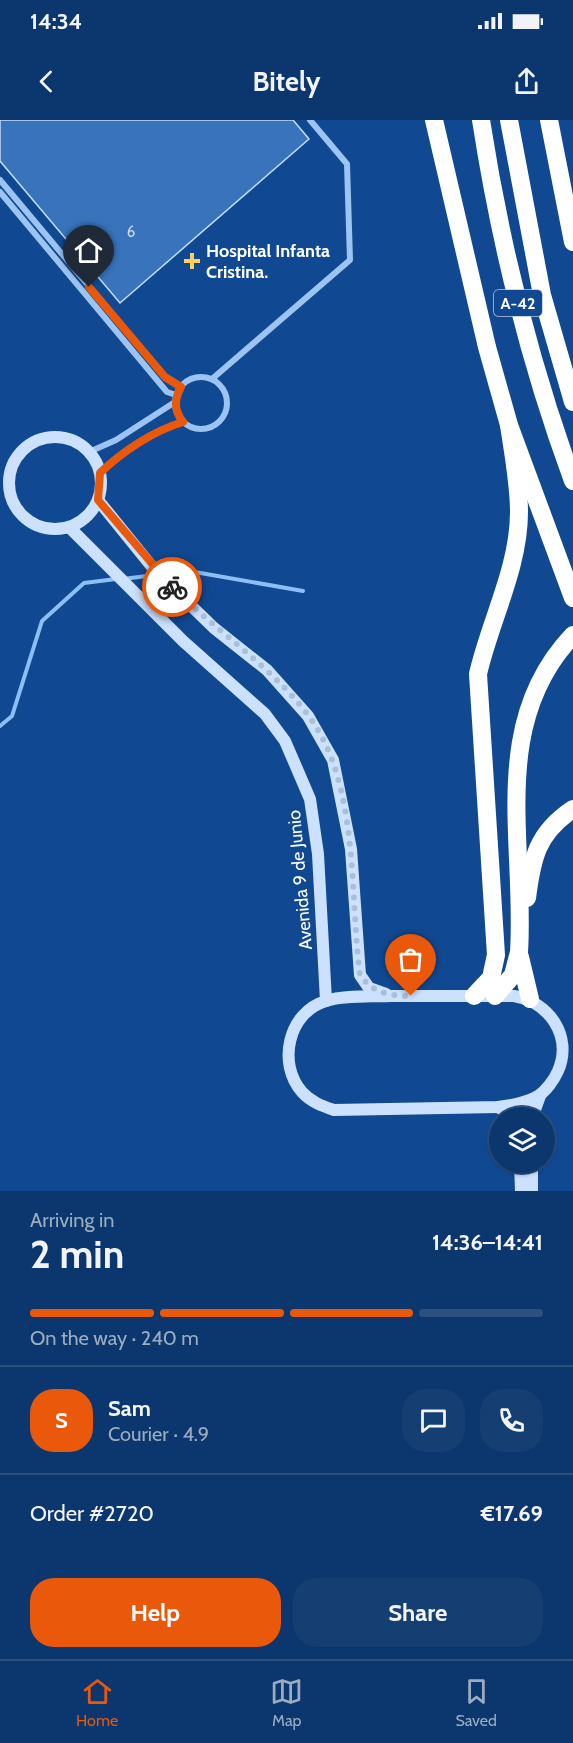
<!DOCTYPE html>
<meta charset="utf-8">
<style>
:root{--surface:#0c376e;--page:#153f73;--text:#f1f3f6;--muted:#9aacc2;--line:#2c5181;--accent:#ea580c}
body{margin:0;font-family:Cabin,sans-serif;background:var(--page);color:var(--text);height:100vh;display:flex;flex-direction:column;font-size:22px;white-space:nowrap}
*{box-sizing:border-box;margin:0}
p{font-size:20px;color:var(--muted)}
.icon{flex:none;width:33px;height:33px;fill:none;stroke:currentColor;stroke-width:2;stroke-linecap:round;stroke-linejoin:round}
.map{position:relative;height:1071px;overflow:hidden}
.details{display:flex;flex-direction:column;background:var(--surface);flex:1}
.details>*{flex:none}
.buttons{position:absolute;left:489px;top:987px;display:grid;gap:12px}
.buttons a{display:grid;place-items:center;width:66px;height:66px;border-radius:50%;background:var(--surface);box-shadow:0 2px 4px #0004,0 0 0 2px var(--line);font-size:30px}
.pin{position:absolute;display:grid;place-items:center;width:51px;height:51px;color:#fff;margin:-62px -26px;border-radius:50% 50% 50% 0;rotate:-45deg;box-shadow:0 0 6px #0007}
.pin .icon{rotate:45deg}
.courier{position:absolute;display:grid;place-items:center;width:60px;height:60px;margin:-30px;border:4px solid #ea580c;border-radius:50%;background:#fff;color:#222;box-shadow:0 2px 8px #0007}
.summary em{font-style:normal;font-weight:700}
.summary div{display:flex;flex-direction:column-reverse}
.summary{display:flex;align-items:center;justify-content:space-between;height:102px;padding:0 30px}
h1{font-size:39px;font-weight:700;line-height:45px}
.bar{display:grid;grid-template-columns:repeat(4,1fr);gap:9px 6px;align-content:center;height:72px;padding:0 30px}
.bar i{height:8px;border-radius:4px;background:var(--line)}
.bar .active{background:var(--accent)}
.bar p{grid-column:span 4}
.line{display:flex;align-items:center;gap:15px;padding:0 30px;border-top:2px solid var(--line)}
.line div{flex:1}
.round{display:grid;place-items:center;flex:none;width:63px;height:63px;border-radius:24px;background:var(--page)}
.button{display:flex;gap:12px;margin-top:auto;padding:12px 30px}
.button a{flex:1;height:69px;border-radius:24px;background:var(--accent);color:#fff;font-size:24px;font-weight:700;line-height:69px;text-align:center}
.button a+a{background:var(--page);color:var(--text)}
.status{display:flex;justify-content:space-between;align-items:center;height:42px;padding:0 30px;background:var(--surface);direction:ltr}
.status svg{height:16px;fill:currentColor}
header{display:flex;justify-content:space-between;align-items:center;height:78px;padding:0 30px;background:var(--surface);font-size:27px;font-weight:700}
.dock{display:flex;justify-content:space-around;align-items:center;height:84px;border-top:2px solid var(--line);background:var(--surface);font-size:16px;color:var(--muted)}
.dock a{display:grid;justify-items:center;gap:3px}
.dock .active{color:var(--accent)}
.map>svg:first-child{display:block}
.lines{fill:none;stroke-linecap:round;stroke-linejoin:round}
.stream{stroke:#8dbff7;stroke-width:4}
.building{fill:#3873bb;stroke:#c3defe;stroke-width:1.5}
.street{stroke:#9cc4f3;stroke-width:6}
.secondary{stroke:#cbe1fd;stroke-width:12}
.highway{stroke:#fff;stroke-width:18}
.done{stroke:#abbfd9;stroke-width:6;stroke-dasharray:0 10.8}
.route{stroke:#ea580c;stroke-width:8}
.poi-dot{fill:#ffd05e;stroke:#104992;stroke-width:2}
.labels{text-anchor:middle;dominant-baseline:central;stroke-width:4.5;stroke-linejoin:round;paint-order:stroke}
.number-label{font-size:15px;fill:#cddcee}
.shield{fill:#104992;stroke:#b7c8de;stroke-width:1.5}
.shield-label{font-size:16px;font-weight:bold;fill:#fff}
.poi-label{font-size:18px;font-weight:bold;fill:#fff;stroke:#104992;text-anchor:start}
.street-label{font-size:18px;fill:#fff;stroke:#104992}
</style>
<div class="status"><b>14:34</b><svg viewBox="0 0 49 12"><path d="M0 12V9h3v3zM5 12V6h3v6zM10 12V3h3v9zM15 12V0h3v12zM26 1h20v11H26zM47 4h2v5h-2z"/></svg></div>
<header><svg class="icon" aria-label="back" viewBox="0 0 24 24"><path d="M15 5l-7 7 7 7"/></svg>Bitely<svg class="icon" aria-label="share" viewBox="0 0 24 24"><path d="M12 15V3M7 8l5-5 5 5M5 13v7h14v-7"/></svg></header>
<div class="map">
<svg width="573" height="1071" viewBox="0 0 573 1071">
<rect width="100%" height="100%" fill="#104992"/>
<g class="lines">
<g class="stream">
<path d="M162 454 189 451 303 471"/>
<path d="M123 459 155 455"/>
<path d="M0 606 12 596 42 501 84 463 116 459"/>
</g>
</g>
<path class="building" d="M0 0H293L309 19 120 183 0 41Z"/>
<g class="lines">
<g class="street">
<path d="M0 60 165 257 181 267"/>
<path d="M0 72 167 272 176 275"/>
<circle cx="201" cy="283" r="26"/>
<path d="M212 259 350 140 347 44 310 0"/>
<path d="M89 332 116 320 175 282"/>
<path d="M100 353C123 331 153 311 184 302"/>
</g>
<g class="secondary">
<circle cx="55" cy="363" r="46"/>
<path d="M98 380 153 448 181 476 214 508 267 550 308 596 333 640 351 729 360 855 369 868 386 874"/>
<path d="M69 407 183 521 265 594 285 621 310 679 318 734 326 881"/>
<path d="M390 876H514C549 882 573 916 558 951 554 960 546 971 538 976 526 983 512 985 498 987L334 990C322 986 311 982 302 972 277 944 288 892 326 881 345 875 370 877 390 876Z"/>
<path d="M498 987 515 998"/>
<path d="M532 998 540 976"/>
<path d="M520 1042 521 1071"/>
<path d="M532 1042V1071"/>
</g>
<g class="highway">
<path d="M434 0 487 227 509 305 573 478"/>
<path d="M481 0C500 123 530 244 573 361"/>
<path d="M509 0 542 175 573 282"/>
<path d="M549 0 573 122"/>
<path d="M527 778C532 738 537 713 573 689"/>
<path d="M520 837 530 879"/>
<path d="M474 876 491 858 496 835 478 554C490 501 519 448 519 392 519 363 513 333 509 305"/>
<path d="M495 876 513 855 519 832C526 723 488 604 573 515"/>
</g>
</g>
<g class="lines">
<path class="done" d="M172 467C216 511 270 545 308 595 360 664 349 773 360 855 373 873 389 876 411 876"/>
<path class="route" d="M89 167 165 257 181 267C174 280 174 290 183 302 153 311 123 331 100 353L98 380 172 467"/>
</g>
<path class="poi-dot" d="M189 132h6v6h6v6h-6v6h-6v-6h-6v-6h6z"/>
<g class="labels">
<g class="number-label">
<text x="131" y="112">6</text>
</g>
<rect class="shield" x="494" y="170" width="48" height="26" rx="4.5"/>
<g class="shield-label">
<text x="518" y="183">A-42</text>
</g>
<g class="poi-label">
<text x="206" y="131">Hospital Infanta<tspan x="206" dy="21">Cristina.</tspan></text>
</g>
<g class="street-label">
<text transform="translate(300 760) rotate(-95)">Avenida 9 de Junio</text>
</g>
</g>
</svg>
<div class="buttons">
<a><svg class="icon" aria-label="layers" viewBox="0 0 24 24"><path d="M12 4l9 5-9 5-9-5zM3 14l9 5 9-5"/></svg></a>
</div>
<div class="pin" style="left:411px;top:876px;background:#ea580c"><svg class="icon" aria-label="bag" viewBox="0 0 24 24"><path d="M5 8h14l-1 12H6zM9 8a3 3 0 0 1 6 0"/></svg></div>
<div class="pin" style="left:89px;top:167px;background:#1f2937"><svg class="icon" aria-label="home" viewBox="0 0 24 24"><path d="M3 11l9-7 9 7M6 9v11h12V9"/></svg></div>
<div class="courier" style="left:172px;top:467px"><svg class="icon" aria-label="bike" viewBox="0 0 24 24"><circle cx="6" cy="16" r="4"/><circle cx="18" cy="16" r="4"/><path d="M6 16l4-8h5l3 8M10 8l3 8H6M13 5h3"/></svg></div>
</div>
<section class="details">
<div class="summary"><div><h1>2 min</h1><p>Arriving in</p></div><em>14:36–14:41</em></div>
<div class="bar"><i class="active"></i><i class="active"></i><i class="active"></i><i></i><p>On the way · 240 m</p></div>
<div class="line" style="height:108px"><b class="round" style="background:var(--accent);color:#fff">S</b><div><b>Sam</b><p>Courier · 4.9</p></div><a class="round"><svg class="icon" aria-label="chat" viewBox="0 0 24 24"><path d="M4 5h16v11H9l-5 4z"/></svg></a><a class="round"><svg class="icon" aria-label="phone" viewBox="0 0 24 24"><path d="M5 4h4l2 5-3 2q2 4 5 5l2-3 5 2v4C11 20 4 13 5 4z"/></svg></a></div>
<div class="line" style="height:78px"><div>Order #2720</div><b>€17.69</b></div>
<div class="button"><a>Help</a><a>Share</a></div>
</section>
<nav class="dock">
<a class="active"><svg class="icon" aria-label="home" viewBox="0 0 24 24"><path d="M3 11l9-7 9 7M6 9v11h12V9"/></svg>Home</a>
<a><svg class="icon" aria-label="map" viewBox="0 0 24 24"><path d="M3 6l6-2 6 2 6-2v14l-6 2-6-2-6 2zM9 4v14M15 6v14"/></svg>Map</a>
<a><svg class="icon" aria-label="saved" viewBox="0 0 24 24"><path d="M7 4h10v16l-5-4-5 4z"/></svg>Saved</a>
</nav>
